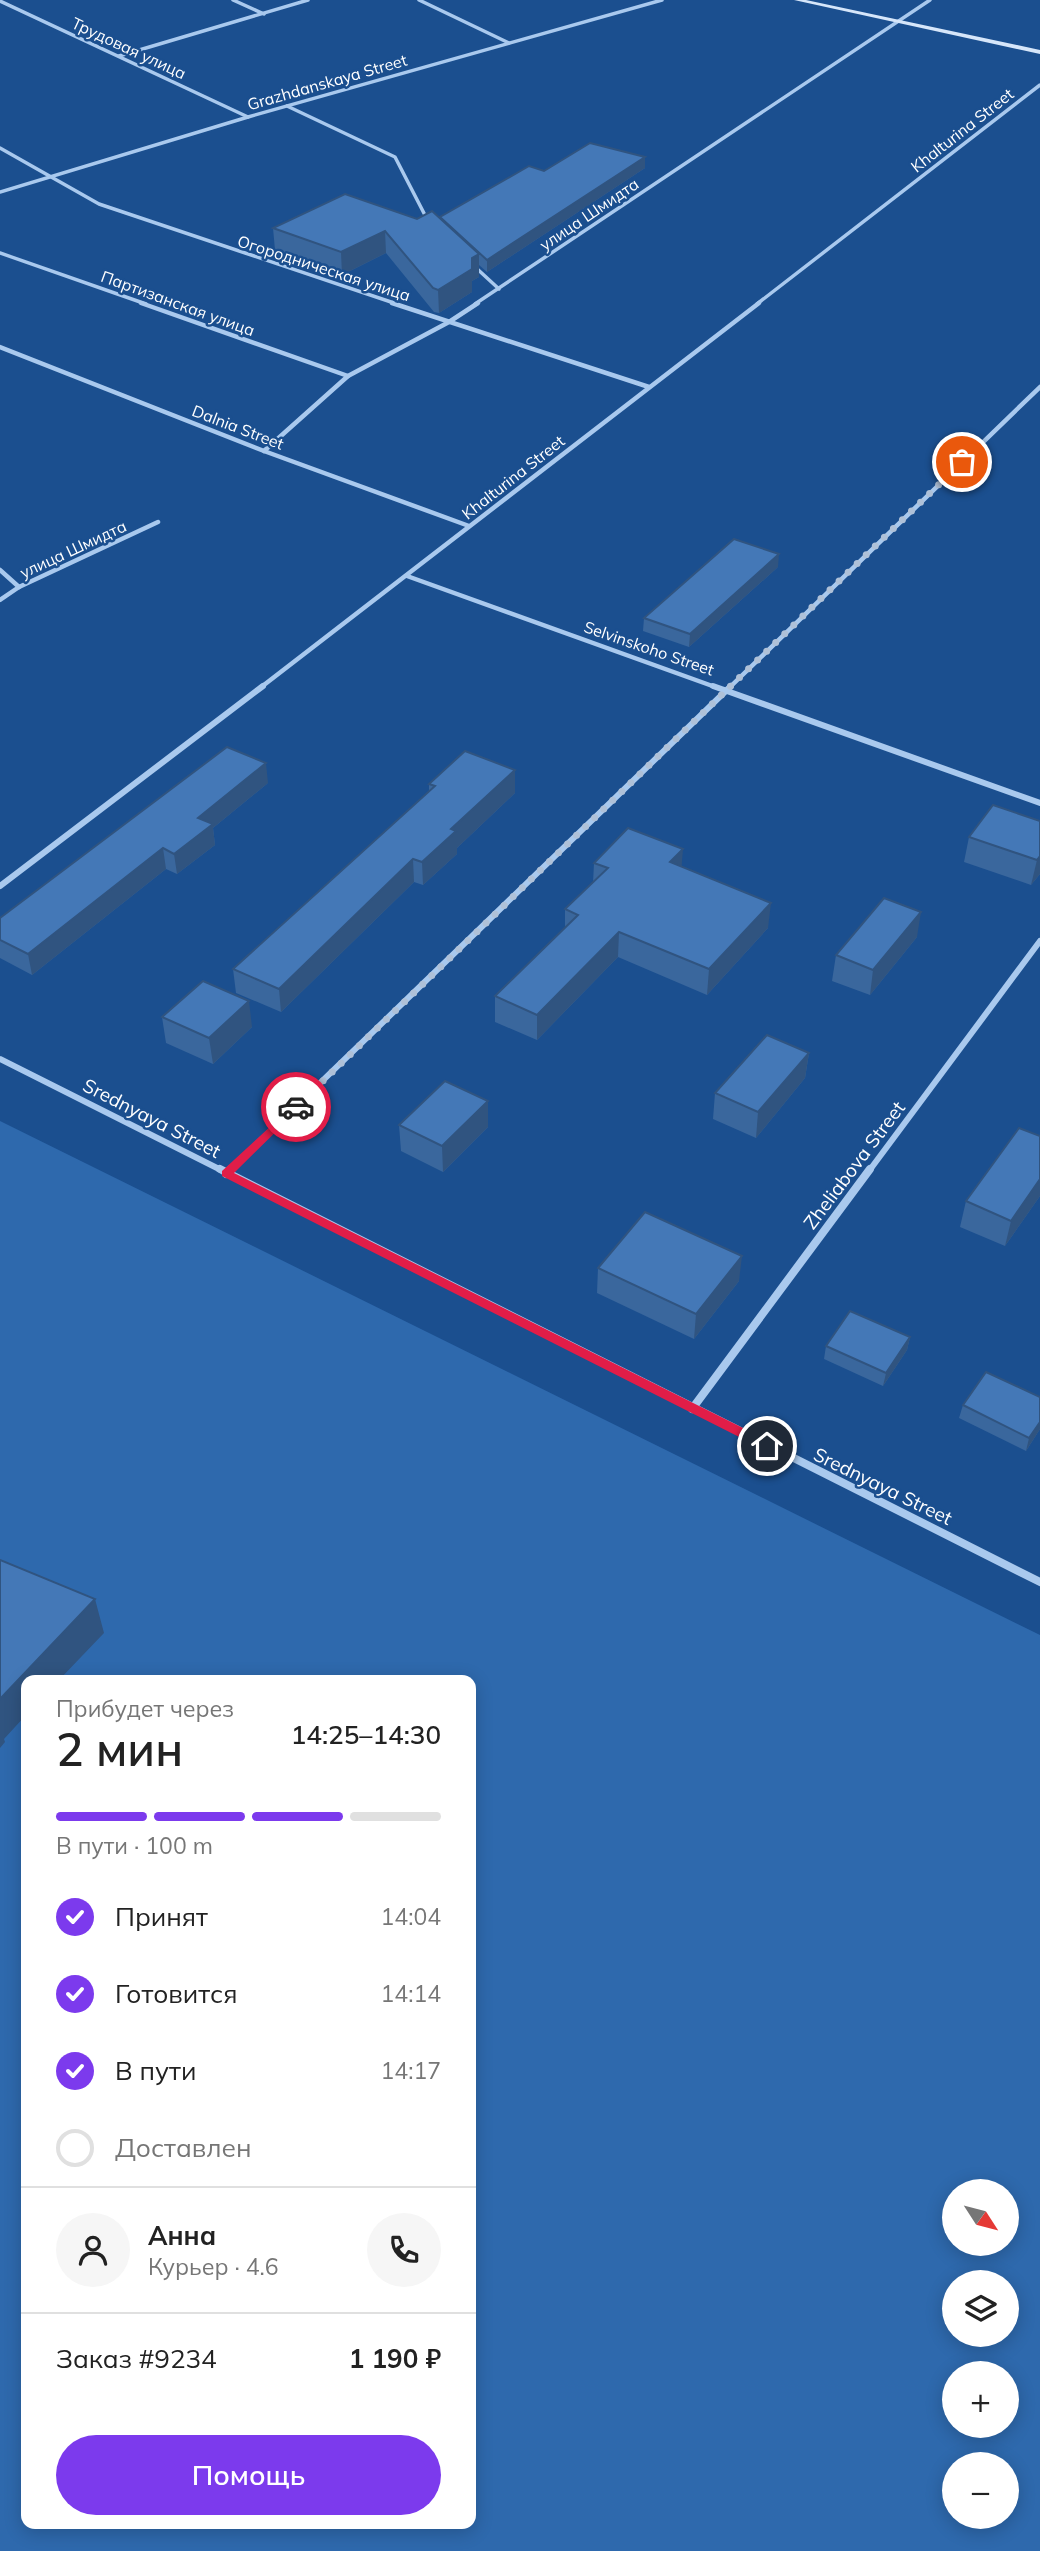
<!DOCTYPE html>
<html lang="ru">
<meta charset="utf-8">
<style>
:root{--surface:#fff;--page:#f6f6f6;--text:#222;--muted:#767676;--line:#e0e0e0;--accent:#7c3aed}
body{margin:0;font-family:Mulish,sans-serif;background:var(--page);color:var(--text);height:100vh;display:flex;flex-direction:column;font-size:26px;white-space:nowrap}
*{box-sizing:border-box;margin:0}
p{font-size:23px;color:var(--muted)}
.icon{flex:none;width:38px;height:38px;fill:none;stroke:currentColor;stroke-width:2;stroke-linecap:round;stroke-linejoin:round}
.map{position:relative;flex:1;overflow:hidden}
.sheet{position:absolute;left:21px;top:1675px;width:455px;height:854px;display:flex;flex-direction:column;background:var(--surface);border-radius:14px;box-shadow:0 4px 18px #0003}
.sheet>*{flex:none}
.needle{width:46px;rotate:126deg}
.fabs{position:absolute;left:942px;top:2179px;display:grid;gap:14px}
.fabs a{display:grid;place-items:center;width:77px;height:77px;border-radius:50%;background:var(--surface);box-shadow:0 4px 18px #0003;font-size:35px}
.pin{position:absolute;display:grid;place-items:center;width:60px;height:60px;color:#fff;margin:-30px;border:4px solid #fff;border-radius:50%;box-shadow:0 2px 7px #0007}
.courier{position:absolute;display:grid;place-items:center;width:70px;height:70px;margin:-35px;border:5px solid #e11d48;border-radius:50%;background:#fff;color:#222;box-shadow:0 2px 9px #0007}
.summary em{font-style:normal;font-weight:600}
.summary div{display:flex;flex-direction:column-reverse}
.summary{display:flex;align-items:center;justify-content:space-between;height:119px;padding:0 35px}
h1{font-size:46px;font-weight:600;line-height:52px}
.bar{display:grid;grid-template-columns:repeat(4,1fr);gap:10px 7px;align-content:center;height:84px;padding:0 35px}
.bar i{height:9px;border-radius:5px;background:var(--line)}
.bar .active{background:var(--accent)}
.bar p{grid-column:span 4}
.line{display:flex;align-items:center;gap:18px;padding:0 35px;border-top:2px solid var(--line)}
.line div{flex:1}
.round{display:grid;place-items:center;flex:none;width:74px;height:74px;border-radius:37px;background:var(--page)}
ol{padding:0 35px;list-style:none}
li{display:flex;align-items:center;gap:21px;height:77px}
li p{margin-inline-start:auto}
li .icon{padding:7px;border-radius:50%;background:var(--accent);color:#fff;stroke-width:4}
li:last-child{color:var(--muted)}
li i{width:38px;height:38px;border:4px solid var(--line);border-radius:50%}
.cta{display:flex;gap:14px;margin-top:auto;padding:14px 35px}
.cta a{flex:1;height:80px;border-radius:42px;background:var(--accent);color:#fff;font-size:28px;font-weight:600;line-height:80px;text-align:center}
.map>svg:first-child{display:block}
.green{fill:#2e69ad;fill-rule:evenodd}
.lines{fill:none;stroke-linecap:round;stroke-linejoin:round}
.street-far3{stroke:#a9c9ee;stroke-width:3.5}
.street-far2{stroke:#a9c9ee;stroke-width:4.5}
.street-far1{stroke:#a9c9ee;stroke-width:6}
.street{stroke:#a9c9ee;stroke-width:8}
.secondary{fill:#d6e6fa;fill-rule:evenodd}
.wall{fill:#3a679d}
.shaded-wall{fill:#305480}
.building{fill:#4478b7;stroke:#305480;stroke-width:2}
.route{fill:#e11d48}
.done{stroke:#afc1d8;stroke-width:7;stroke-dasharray:0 12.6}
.labels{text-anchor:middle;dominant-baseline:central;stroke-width:5;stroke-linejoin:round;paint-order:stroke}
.far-street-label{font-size:16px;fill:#fff;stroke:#1b4f8f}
.street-label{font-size:19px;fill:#fff;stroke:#1b4f8f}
</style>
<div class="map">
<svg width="1040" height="2551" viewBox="0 0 1040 2551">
<rect width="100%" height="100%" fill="#1b4f8f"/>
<path class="green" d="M0 1121 1040 1635V2551H0ZM26 1680H471V2524H26ZM954 2191H1006V2244H954ZM954 2282H1006V2334H954ZM954 2373H1006V2426H954ZM954 2464H1006V2516H954Z"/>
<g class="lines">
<g class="street-far3">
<path d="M233 0 264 14"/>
<path d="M419 0 509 43"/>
<path d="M0 1 248 117"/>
<path d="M119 56 308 0"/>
<path d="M287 106 395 157 428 221"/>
<path d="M0 148 99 204 397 304"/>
<path d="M0 192 248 117 662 0"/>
<path d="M0 253 146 304"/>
<path d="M474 266 499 289"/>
<path d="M475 304 930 0"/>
<path d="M757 304 1040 85"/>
</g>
<g class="street-far2">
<path d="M141 303 348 376"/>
<path d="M392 303 649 387"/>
<path d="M0 347 264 451 469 526"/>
<path d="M264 451 348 376 449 322 478 303"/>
<path d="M0 570 19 587"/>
<path d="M407 576 718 688"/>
<path d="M0 600 19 587 158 522"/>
<path d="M260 688 759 303"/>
<path d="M729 688 1040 387"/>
</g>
<g class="street-far1">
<path d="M713 686 1040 803"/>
<path d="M0 886 263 686"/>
<path d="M0 1059 223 1171"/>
<path d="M229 1171 731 686"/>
<path d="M869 1171 1040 941"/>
</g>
<g class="street">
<path d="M220 1169 1040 1582"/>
<path d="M226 1174 231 1169"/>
<path d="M692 1409 870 1169"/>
</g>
<path class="secondary" d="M794 0H806L1040 50V54Z"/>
</g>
<g class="wall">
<path d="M645 157V168L487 272 479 265V277L472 281V292L439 313 434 312 386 253 342 275 275 250 273 228 440 218 544 171Z"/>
<path d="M778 567 689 647 643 631 644 618Z"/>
<path d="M515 770V793L457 848V854L423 885 414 882 281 1012 236 993 233 969 429 792V784Z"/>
<path d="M268 783 213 828 215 845 177 874 166 869 32 975 0 958V918Z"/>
<path d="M1040 821V874L1031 885 964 862 969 837Z"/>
<path d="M594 863 681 866 768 928 707 995 618 957 537 1040 495 1022V996L565 928V909L593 883Z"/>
<path d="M917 937 870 995 832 981 836 955Z"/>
<path d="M162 1017 252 1027 213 1064 166 1043Z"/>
<path d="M809 1053 805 1078 756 1138 713 1119 715 1093Z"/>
<path d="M488 1101V1127L443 1172 401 1151 399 1125Z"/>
<path d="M1040 1136V1196L1005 1246 960 1227 966 1201Z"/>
<path d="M598 1268 739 1281 694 1339 597 1293Z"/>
<path d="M910 1337 907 1350 883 1386 824 1359 826 1346Z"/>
<path d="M1040 1397V1429L1026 1451 959 1418 963 1405Z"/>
</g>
<g class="shaded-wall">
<path d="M645 157V168L487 272V260Z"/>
<path d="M385 231 386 253 342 275 341 252Z"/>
<path d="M479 254V277L472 281V292L439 313 438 290 472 258Z"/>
<path d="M779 554 778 567 689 647 690 634Z"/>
<path d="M266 763 268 783 213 828 215 845 177 874 174 854 198 818Z"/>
<path d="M515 770V793L457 848V854L423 885 422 862 451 829Z"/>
<path d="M163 848 166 869 32 975 28 954Z"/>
<path d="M683 849 681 874 670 862Z"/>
<path d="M1040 856V874L1031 885 1037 860Z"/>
<path d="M413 859 414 882 281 1012 279 989Z"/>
<path d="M771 903 768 928 707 995 709 969Z"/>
<path d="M921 912 917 937 870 995 873 970Z"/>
<path d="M619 932 618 957 537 1040V1015Z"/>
<path d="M249 1001 252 1027 213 1064 209 1038Z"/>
<path d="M809 1053 805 1078 756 1138 758 1112Z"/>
<path d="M488 1101V1127L443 1172 442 1146Z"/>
<path d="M1040 1179V1196L1005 1246 1011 1221Z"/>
<path d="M742 1256 739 1281 694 1339 696 1314Z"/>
<path d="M910 1337 907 1350 883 1386 886 1373Z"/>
<path d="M1040 1422V1429L1026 1451 1029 1438Z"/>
<path d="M95 1599 104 1633 59 1680H26V1715L4 1739 5 1742 0 1748V1699Z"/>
</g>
<g class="building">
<path d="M590 143 645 157 487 260 440 217 529 166 544 171Z"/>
<path d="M345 194 417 219 432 211 479 254 472 258V269L438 290 433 288 385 231 341 252 273 228Z"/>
<path d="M734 539 779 554 690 634 644 618Z"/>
<path d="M227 747 266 763 198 818 213 824 174 854 163 848 28 954 0 940V918Z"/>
<path d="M465 751 515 770 451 829 456 831 422 862 413 859 279 989 233 969 435 786 429 784Z"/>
<path d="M993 805 1040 821V856L1037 860 969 837Z"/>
<path d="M628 828 683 849 670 862 771 903 709 969 619 932 537 1015 495 996 578 915 565 909 608 868 594 863Z"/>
<path d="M884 898 921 912 873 970 836 955Z"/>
<path d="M203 981 249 1001 209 1038 162 1017Z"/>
<path d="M767 1035 809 1053 758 1112 715 1093Z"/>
<path d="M445 1081 488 1101 442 1146 399 1125Z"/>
<path d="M1019 1128 1040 1136V1179L1011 1221 966 1201Z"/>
<path d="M645 1212 742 1256 696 1314 598 1268Z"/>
<path d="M850 1311 910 1337 886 1373 826 1346Z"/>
<path d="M986 1372 1040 1397V1422L1029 1438 963 1405Z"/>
<path d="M0 1560 95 1599 0 1699Z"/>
</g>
<path class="route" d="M296 1103 301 1107 299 1109 234 1173 771 1442V1449H763L222 1176V1171Z"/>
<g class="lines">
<path class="done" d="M296 1107 962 462"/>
</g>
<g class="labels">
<g class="far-street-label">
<text transform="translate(129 48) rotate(25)">Трудовая улица</text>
<text transform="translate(327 82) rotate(-16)">Grazhdanskaya Street</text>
<text transform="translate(962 130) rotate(-38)">Khalturina Street</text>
<text transform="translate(589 214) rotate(-34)">улица Шмидта</text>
<text transform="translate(324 268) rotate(18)">Огородническая улица</text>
<text transform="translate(178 303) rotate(20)">Партизанская улица</text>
<text transform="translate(238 427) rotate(21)">Dalnia Street</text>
<text transform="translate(513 477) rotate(-38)">Khalturina Street</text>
<text transform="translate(73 549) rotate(-25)">улица Шмидта</text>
<text transform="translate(649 648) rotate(19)">Selvinskoho Street</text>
</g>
<g class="street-label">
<text transform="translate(152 1118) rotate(27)">Srednyaya Street</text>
<text transform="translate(854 1165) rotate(-53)">Zheliabova Street</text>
<text transform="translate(883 1486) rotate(26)">Srednyaya Street</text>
</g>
</g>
</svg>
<div class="fabs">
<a><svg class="needle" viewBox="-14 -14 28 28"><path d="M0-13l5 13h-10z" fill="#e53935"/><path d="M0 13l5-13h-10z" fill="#767676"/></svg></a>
<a><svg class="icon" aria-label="layers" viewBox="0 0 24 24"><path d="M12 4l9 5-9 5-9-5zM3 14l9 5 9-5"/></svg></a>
<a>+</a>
<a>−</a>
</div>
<div class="pin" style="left:962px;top:462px;background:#ea580c"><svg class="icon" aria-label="bag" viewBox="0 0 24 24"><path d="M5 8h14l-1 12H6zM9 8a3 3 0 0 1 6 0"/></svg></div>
<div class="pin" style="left:767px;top:1446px;background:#1f2937"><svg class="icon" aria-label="home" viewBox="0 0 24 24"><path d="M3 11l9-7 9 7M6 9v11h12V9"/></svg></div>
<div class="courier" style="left:296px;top:1107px"><svg class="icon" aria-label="car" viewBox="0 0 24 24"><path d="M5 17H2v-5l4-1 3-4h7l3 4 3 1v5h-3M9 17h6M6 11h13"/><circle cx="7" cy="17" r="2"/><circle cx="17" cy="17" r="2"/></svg></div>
<section class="sheet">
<div class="summary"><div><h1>2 мин</h1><p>Прибудет через</p></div><em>14:25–14:30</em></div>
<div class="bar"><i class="active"></i><i class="active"></i><i class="active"></i><i></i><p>В пути · 100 m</p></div>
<ol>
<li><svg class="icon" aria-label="check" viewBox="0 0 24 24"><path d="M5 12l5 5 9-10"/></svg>Принят<p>14:04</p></li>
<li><svg class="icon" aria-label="check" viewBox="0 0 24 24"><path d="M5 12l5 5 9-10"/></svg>Готовится<p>14:14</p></li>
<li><svg class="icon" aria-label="check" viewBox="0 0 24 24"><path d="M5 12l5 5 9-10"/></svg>В пути<p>14:17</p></li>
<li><i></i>Доставлен</li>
</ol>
<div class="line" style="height:126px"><a class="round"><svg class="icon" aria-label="person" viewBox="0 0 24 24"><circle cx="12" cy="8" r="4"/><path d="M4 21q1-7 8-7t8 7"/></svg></a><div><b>Анна</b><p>Курьер · 4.6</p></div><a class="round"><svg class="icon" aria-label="phone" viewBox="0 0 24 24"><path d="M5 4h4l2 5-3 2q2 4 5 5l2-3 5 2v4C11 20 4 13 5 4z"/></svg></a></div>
<div class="line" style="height:91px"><div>Заказ #9234</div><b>1 190 ₽</b></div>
<div class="cta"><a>Помощь</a></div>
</section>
</div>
